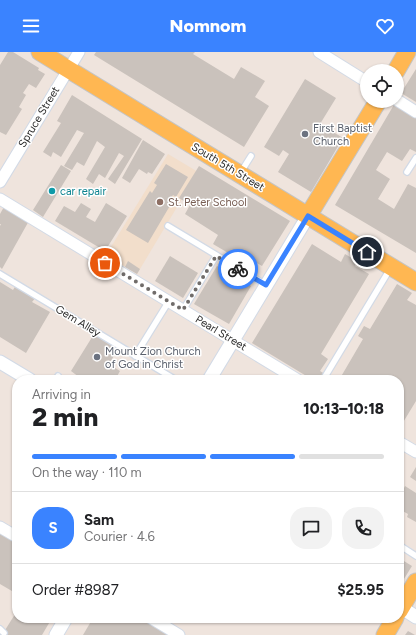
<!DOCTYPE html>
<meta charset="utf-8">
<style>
:root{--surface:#fff;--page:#f2f2f2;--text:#202124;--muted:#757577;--line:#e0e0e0;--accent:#3a83ff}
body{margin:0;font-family:Figtree,sans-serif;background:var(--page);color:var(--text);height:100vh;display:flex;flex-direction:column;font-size:15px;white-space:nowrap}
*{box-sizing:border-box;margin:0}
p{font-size:13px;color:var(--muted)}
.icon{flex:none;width:22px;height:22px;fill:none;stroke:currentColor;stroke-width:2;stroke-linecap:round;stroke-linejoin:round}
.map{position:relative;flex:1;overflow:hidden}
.side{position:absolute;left:12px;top:323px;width:392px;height:248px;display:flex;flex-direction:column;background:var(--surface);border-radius:16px;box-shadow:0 1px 3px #0004}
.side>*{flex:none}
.controls{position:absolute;left:360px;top:12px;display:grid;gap:8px}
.controls a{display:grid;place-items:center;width:44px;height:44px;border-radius:50%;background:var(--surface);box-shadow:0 1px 3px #0004;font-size:20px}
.pin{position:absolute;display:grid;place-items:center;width:34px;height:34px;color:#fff;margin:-17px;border:2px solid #fff;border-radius:50%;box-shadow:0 1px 4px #0007}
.courier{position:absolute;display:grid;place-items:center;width:40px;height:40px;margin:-20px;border:3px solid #3a83ff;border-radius:50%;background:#fff;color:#222;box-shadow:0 1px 5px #0007}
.head em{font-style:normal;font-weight:800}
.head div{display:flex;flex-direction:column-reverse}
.head{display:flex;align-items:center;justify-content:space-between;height:68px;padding:0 20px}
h1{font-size:26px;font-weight:800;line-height:30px}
.bar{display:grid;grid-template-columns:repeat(4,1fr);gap:6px 4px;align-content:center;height:48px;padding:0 20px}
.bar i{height:5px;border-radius:3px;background:var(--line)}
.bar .active{background:var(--accent)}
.bar p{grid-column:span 4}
.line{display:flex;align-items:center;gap:10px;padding:0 20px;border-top:1px solid var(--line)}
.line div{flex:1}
.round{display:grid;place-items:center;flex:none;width:42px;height:42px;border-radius:16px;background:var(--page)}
header{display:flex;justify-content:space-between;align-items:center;height:52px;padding:0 20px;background:var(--accent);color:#fff;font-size:18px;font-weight:800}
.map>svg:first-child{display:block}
.education{fill:#f2decb}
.building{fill:#cac2bc}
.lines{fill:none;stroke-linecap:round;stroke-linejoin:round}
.service-casing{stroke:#d2dae6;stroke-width:8}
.minor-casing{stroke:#d2dae6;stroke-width:13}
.tertiary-casing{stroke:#d2dae6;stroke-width:15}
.primary-casing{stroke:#c4c4c4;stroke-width:19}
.service{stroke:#fff;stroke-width:5.5}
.minor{stroke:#fff;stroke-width:11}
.tertiary{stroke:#fff;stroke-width:13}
.primary{stroke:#ffb752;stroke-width:17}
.done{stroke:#706c6a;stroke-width:4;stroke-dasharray:0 7.2}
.route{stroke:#3a83ff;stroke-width:5}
.worship-dot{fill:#6b7280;stroke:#fff;stroke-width:1.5}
.culture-dot{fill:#0f9aa8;stroke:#fff;stroke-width:1.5}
.education-dot{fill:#8d6e63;stroke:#fff;stroke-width:1.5}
.labels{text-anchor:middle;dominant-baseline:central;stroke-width:3;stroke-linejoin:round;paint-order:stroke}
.street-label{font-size:11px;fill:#2c2c2c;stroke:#fff}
.worship-label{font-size:11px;fill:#5b616d;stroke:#fff;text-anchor:start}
.culture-label{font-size:11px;fill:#0d838f;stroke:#fff;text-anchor:start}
.education-label{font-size:11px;fill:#785e54;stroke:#fff;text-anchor:start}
</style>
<header><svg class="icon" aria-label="menu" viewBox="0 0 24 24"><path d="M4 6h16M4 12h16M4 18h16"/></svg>Nomnom<svg class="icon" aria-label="heart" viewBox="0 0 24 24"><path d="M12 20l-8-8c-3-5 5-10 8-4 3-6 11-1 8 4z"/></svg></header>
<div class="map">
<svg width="416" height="583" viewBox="0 0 416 583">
<rect width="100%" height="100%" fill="#efe4dd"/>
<path class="education" d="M168 102 198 120 137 222 106 203Z"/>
<g class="building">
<path d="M8 0H13L39 16 38 18 45 22 36 36 29 32 23 41 26 43 19 55 22 57 6 83 0 80V13Z"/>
<path d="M96 0H195L193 2 234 27 241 15 265 29 255 45 269 54 244 95 94 3Z"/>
<path d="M416 17V50L401 41Z"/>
<path d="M305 27 336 46 320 72 343 86 311 140 278 120 289 102 283 98 279 104 264 95Z"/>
<path d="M72 43 142 87 115 132 108 127 124 104 119 101 105 126 99 122 93 132 86 127 105 95 97 89 84 114 77 110 72 118 64 114 84 81 77 78 61 105 53 100 51 105 43 100 61 71 57 69Z"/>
<path d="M395 51 416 64V100L410 97 402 109 387 100 376 118 390 127 378 147 394 157 408 132 416 136V201L335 153Z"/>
<path d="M143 88 165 102 152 122 148 120 147 122 139 117 130 131 122 126Z"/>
<path d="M166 112 188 125 176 145 173 143 169 150 171 152 148 191 126 178 150 139 152 141 157 133 154 131Z"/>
<path d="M61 113 71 119 43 165 33 158Z"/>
<path d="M199 114 290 169 262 214 243 203 240 208 213 192 218 183 185 162 190 153 179 146Z"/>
<path d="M81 151 91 157 86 165 95 170 106 151 127 164 105 199 55 169 64 154 75 160Z"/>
<path d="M5 153 30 167 2 217 0 215V174L1 172H0V162Z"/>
<path d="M312 192 341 210 345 202 357 209 355 214 369 222 321 302 328 307 320 319 333 327 332 328H313L252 291Z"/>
<path d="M109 197 121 205 118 210 106 203Z"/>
<path d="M170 204 198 221 183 246 155 229Z"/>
<path d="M128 209 140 217 137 222 125 215Z"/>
<path d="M217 214 251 234 229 272 194 252Z"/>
<path d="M0 230 13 238 16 233 36 245 32 250 50 260 26 301 0 285Z"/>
<path d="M397 232 412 241 407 248 416 253V349L399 377V328H339L363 287 358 284 364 274 370 277Z"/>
<path d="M94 282 118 297 109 312 120 319 115 328H83L71 319Z"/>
<path d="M416 415V429L410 425Z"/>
<path d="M405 434 416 441V470L407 465 408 462 399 457V441L401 442Z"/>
<path d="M0 481 17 492V542L0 532Z"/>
<path d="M399 506 412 514 399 535Z"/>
<path d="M17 559V566H52L42 583H2Z"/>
<path d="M93 566H140L168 583H83Z"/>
<path d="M408 579 415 583H405Z"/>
</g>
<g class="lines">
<defs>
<g id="service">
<path d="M241 120 251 104"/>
<path d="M407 120 416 106"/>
<path d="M168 174 266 233"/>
<path d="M0 222 176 328"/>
<path d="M183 258 216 204"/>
<path d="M135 304 169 249"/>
<path d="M56 328 58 324"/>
<path d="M323 328 390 217"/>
<path d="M399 493 416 504"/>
<path d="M0 577 4 581"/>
</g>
<g id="minor">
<path d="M319 0 367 30"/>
<path d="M397 48 416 60"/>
<path d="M0 130 79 0"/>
<path d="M0 147 298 328"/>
<path d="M399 390 416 400"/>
<path d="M0 475 17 485"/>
<path d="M151 566 179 583"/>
</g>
<g id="tertiary">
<path d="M0 310 30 328"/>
<path d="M209 328 308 164"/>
<path d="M399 554 416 565"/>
<path d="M56 583 66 566"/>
</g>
<g id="primary">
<path d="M40 0 416 230"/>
<path d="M396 19 407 0"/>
<path d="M308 164 378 49"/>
<path d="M399 559 416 530"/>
<path d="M385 583 395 566"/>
</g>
</defs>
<use href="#service" class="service-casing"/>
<use href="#minor" class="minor-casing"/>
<use href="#tertiary" class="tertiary-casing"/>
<use href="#primary" class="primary-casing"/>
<use href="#service" class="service"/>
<use href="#minor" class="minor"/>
<use href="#tertiary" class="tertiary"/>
<use href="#primary" class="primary"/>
</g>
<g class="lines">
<path class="done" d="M105 211 183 258 216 204 238 217"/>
<path class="route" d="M238 217 266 233 308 164 367 200"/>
</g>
<g class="worship-dot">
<circle cx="305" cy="82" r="4"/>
<circle cx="97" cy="305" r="4"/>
</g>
<circle class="culture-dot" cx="52" cy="139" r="4"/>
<circle class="education-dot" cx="160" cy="150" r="4"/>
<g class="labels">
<g class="street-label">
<text transform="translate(39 65) rotate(-59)">Spruce Street</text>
<text transform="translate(228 115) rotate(31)">South 5th Street</text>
<text transform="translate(78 269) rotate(31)">Gem Alley</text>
<text transform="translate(221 281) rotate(31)">Pearl Street</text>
</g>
<g class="worship-label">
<text x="313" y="76">First Baptist<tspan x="313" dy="13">Church</tspan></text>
<text x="105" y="299">Mount Zion Church<tspan x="105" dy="13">of God in Christ</tspan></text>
</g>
<g class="culture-label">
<text x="60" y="139">car repair</text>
</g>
<g class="education-label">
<text x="168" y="150">St. Peter School</text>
</g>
</g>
</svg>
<div class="controls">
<a><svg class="icon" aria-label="locate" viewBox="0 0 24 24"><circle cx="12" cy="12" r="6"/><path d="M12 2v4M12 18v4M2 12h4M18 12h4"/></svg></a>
</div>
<div class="pin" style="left:105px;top:211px;background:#ea580c"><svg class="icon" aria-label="bag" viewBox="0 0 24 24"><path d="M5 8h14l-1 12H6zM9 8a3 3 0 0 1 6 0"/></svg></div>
<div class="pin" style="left:367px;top:200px;background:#1f2937"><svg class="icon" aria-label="home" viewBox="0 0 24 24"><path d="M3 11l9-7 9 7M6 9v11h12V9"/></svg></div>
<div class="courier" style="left:238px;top:217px"><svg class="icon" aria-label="bike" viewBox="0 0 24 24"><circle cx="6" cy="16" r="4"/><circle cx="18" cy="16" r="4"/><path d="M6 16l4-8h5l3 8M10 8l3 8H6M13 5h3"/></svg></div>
<section class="side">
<div class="head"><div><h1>2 min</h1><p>Arriving in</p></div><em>10:13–10:18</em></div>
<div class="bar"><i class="active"></i><i class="active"></i><i class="active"></i><i></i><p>On the way · 110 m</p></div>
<div class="line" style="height:72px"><b class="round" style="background:var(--accent);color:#fff">S</b><div><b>Sam</b><p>Courier · 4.6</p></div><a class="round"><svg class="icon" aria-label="chat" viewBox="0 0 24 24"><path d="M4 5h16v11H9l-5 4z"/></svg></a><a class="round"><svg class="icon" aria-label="phone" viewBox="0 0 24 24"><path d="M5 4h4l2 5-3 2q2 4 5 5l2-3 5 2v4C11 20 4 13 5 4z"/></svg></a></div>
<div class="line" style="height:52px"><div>Order #8987</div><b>$25.95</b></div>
</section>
</div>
